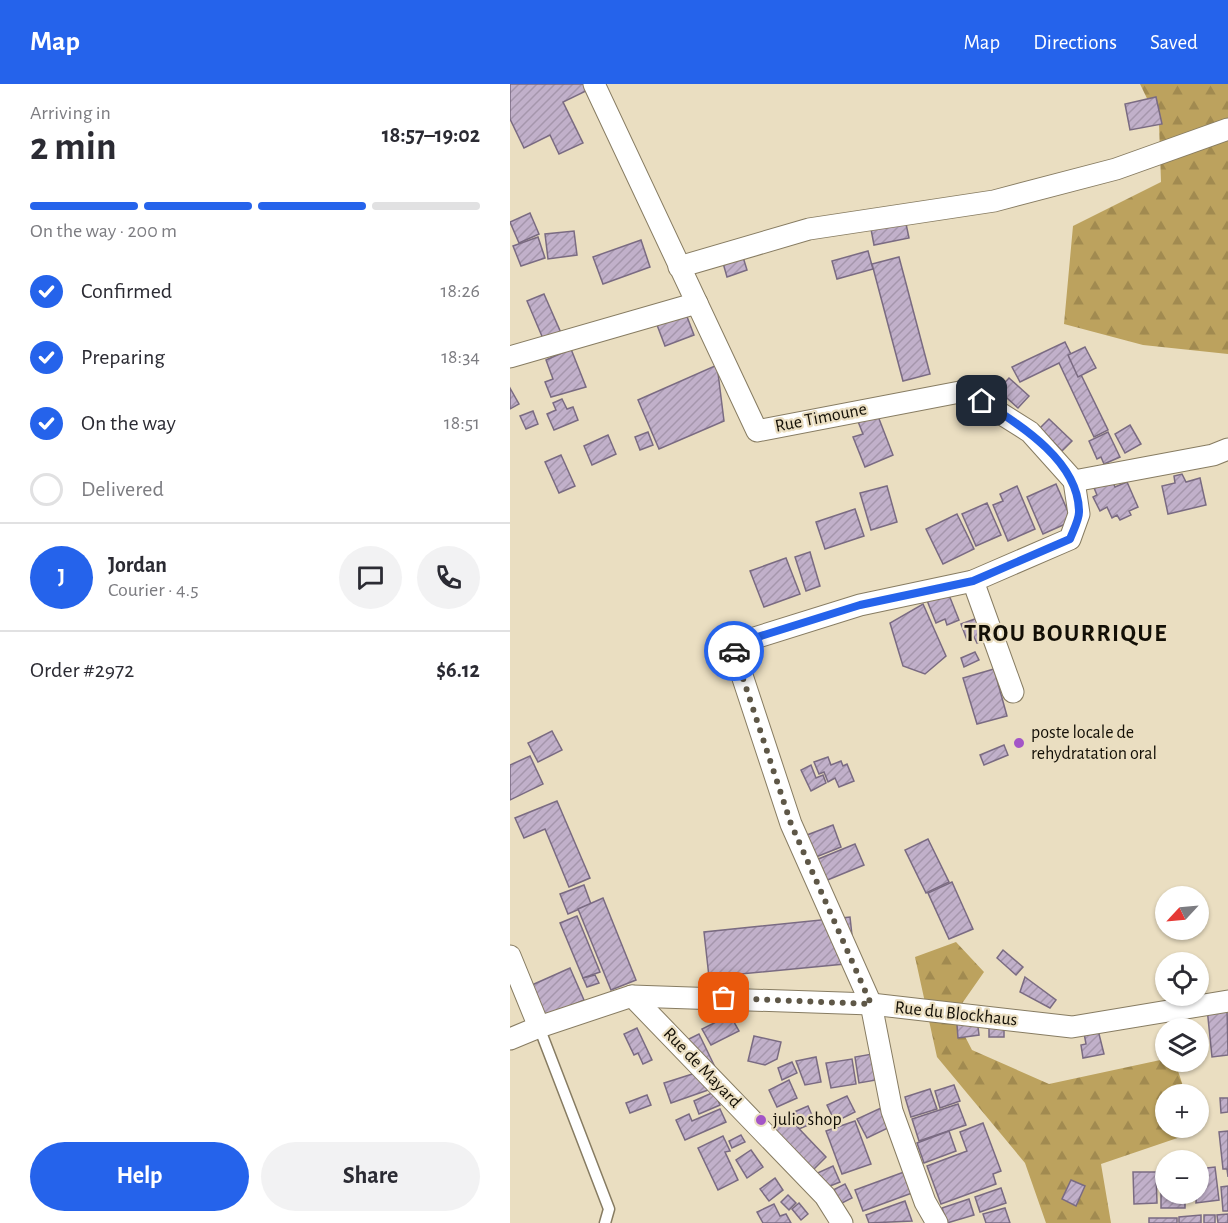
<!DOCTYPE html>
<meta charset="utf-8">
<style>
:root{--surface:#fff;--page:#f2f2f3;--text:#2b2b33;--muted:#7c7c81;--line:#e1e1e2;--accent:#2563eb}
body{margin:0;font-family:"Alegreya Sans",sans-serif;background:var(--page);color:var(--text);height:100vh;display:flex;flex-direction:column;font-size:22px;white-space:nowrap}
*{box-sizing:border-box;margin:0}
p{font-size:20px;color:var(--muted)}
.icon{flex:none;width:33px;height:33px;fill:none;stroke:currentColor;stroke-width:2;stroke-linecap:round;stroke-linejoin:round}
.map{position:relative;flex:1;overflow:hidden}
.side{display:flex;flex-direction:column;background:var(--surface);width:510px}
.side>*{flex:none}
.needle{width:39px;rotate:244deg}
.buttons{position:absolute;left:645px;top:802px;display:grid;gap:12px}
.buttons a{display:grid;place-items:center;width:54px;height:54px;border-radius:50%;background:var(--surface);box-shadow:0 2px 4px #0004;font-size:30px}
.pin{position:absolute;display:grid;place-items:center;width:51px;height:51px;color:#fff;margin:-26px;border-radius:12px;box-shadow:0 3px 9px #0006}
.courier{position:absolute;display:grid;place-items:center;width:60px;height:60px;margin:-30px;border:4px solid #2563eb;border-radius:50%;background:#fff;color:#222;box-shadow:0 2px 8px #0007}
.head em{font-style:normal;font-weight:700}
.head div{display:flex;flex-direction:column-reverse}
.head{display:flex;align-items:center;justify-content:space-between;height:102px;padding:0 30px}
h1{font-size:39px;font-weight:700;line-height:45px}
.bar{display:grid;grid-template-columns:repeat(4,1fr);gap:9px 6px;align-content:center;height:72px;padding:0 30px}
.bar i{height:8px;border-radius:4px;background:var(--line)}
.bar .selected{background:var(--accent)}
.bar p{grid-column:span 4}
.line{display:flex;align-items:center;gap:15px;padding:0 30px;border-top:2px solid var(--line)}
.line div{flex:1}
.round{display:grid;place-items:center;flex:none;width:63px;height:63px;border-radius:32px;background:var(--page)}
ol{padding:0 30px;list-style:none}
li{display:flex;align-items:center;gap:18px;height:66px}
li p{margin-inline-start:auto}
li .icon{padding:6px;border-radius:50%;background:var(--accent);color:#fff;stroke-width:4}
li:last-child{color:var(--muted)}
li i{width:33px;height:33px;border:3px solid var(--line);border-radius:50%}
.primary-button{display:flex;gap:12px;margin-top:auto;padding:12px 30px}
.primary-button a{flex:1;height:69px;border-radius:36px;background:var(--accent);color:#fff;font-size:24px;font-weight:700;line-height:69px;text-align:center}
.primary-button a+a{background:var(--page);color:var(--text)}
header{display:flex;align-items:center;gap:36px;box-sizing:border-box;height:84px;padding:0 30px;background:var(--accent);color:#fff}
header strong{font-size:28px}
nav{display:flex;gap:33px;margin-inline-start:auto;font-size:21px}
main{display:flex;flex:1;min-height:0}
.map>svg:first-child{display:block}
.forest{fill:url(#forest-firs)}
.building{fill:url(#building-hatch);stroke:#7a6b82;stroke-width:1.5}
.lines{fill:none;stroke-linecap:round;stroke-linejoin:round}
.service-casing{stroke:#877c62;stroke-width:13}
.minor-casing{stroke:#877c62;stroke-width:23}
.service{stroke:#fff;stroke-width:10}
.minor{stroke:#fff;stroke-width:21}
.done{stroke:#5e5747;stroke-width:6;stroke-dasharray:0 10.8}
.route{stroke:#2563eb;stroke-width:8}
.poi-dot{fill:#a355c7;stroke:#eadec1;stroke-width:2}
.labels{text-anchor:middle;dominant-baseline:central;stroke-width:4.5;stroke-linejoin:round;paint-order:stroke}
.street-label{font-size:18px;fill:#130f06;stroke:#eadec1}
.poi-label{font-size:18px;fill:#130f06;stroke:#eadec1;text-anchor:start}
.district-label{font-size:24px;font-weight:bold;letter-spacing:1.5px;fill:#130f06;stroke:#eadec1}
</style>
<header>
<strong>Map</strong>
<nav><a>Map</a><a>Directions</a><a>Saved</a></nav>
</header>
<main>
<section class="side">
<div class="head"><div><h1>2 min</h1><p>Arriving in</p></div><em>18:57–19:02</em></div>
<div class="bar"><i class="selected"></i><i class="selected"></i><i class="selected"></i><i></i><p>On the way · 200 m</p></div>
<ol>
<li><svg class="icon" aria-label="check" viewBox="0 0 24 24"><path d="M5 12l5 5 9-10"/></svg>Confirmed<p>18:26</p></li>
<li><svg class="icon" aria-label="check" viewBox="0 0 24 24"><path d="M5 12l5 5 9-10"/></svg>Preparing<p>18:34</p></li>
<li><svg class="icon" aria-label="check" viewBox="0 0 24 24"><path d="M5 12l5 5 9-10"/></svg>On the way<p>18:51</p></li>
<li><i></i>Delivered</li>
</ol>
<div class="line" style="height:108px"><b class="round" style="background:var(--accent);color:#fff">J</b><div><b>Jordan</b><p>Courier · 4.5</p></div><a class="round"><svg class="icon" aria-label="chat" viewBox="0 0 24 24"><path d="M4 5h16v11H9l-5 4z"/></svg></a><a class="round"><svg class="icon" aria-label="phone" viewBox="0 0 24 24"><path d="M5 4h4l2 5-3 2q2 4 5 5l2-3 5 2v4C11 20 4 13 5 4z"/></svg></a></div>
<div class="line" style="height:78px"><div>Order #2972</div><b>$6.12</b></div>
<div class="primary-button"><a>Help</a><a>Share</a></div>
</section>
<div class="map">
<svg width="718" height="1139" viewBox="0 0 718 1139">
<defs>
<pattern id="forest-firs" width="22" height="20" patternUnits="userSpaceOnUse" patternTransform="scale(1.5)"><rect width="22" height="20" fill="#bca25e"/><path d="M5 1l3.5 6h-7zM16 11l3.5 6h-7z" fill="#a18a50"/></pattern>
<pattern id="building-hatch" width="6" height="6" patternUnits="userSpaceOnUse" patternTransform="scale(1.5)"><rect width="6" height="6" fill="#c1b0ca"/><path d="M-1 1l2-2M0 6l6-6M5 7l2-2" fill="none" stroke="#a596ac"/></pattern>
</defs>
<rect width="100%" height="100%" fill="#eadec1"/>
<g class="forest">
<path d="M630 0H718V270L633 261 554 240 563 142 651 98 649 39Z"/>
<path d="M446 858 474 888 444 931 462 966 539 1000 655 975 656 978H665L676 1011H656V1044H687L688 1047 591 1080 601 1139H536L515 1079 427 973 405 873Z"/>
</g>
<g class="building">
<path d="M0 0H77L80 5 53 18 73 59 49 70 40 51 14 64 0 35Z"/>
<path d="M646 13 652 40 620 46 615 20Z"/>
<path d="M392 121 399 154 364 161 358 129Z"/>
<path d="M20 129 29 150 9 159 0 138Z"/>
<path d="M64 147 67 171 38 175 35 150Z"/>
<path d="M28 153 35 174 11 182 3 162Z"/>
<path d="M131 156 140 183 93 200 83 173Z"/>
<path d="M358 167 363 185 327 195 322 177Z"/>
<path d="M233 173 237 186 217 193 213 179Z"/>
<path d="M389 173 420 290 393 297 362 180Z"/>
<path d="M34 210 51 249 34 257 17 217Z"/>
<path d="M176 230 184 251 155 262 147 241Z"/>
<path d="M555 258 598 346 584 353 549 279 510 298 502 283Z"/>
<path d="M575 263 586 284 568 293 558 271Z"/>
<path d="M61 265 76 303 41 313 35 298 43 295 36 276Z"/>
<path d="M207 281 214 337 149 365 128 316Z"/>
<path d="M499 294 519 312 508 324 488 306Z"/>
<path d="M0 304 9 320 0 325Z"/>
<path d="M52 315 57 325 63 323 68 336 44 346 37 330 46 326 43 319Z"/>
<path d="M23 327 28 340 16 345 10 332Z"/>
<path d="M366 327 383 371 355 383 343 353 353 350 347 335Z"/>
<path d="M539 335 562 357 552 367 530 344Z"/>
<path d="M620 341 631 360 615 369 605 350Z"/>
<path d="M138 348 143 361 130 366 125 353Z"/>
<path d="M598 348 610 373 594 380 591 373 587 375 579 357Z"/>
<path d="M98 351 106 370 82 381 74 362Z"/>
<path d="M51 371 65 402 49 409 35 378Z"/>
<path d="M672 390 676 398 690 394 696 421 658 430 652 402 665 399 664 392Z"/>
<path d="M602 396 605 403 617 398 628 423 619 427 621 431 610 436 607 431 602 434 597 423 590 427 583 413 587 411 584 404Z"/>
<path d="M546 400 562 437 533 450 517 413Z"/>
<path d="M377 402 387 438 361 446 350 409Z"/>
<path d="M507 402 525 445 498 457 483 421 493 417 490 410Z"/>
<path d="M477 419 491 451 466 462 452 430Z"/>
<path d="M345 425 354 452 315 465 306 438Z"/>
<path d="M447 430 464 465 433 480 416 445Z"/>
<path d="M300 468 310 502 296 507 285 473Z"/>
<path d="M276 474 290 510 254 523 240 487Z"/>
<path d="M437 506 449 536 437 541 435 535 426 539 416 514Z"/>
<path d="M413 520 436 572 415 590 393 582 380 539Z"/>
<path d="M473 532 481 553 467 559 464 553 457 556 451 540Z"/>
<path d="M465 568 469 576 454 583 451 574Z"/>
<path d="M484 585 497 632 467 640 453 594Z"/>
<path d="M42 647 52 666 28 678 18 659Z"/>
<path d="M494 661 498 671 474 681 470 671Z"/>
<path d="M20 672 33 700 0 716V681Z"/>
<path d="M318 673 321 681 331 677 333 682 337 680 344 697 329 703 325 694 318 698 314 688 309 690 304 678Z"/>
<path d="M301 681 306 694 313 691 316 699 301 707 291 686Z"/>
<path d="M47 717 80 794 59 803 35 745 14 754 5 734Z"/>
<path d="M323 741 331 763 306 773 297 751Z"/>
<path d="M418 755 439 798 416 809 395 766Z"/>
<path d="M345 760 354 781 315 797 306 776Z"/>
<path d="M442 798 463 845 439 855 418 809Z"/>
<path d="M74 801 81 820 58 830 50 810Z"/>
<path d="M93 814 126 896 101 906 68 825Z"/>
<path d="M67 832 90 888 73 894 50 839Z"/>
<path d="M340 833 345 879 199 893 194 848Z"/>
<path d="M493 866 513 883 506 891 487 874Z"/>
<path d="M60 884 74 916 36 933 22 901Z"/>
<path d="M85 891 89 899 77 903 73 894Z"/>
<path d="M515 893 546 916 540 924 510 908Z"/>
<path d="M717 922 718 971 702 973 697 924Z"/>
<path d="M466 926 469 951 448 954 446 928Z"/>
<path d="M220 931 229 947 201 961 192 945Z"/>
<rect x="479" y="931" width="15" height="22"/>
<path d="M127 944 142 976 133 980 128 969 124 971 114 950Z"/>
<path d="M588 946 594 970 573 974 571 961 576 960 574 949Z"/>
<path d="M189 950 205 983 173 958Z"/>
<path d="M244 952 271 958 267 975 255 981 238 977Z"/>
<path d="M368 969 372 995 349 999 345 973Z"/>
<path d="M306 973 311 998 295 1001 286 977Z"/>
<path d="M342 975 346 1000 321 1004 316 979Z"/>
<path d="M282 978 287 989 272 996 268 984Z"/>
<path d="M195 986 201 1005 161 1019 154 999Z"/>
<path d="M279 996 287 1014 267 1023 259 1006Z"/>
<path d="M444 1001 450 1017 430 1024 425 1007Z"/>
<path d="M420 1005 427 1025 401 1033 395 1013Z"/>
<path d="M204 1008 210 1021 189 1030 184 1017Z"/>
<path d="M137 1011 141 1021 120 1029 116 1019Z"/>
<path d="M337 1012 345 1028 325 1038 317 1021Z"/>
<path d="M710 1014H718V1028L711 1029Z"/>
<path d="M448 1020 456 1041 409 1057 402 1035Z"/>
<path d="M298 1022 305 1038 289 1045 282 1029Z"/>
<path d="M371 1024 380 1043 357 1054 347 1035Z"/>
<path d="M210 1025 216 1038 175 1056 166 1036 179 1030 182 1037Z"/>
<path d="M276 1031 316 1073 299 1090 259 1048Z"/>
<path d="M345 1037 361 1080 332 1090 316 1047Z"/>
<path d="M473 1039 491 1087 483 1090 486 1100 431 1120 417 1082 457 1067 450 1048Z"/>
<path d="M439 1047 446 1067 414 1079 407 1059Z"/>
<path d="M718 1047V1093L717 1085H713L709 1048Z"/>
<path d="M231 1051 235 1058 222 1064 219 1057Z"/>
<path d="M213 1052 220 1067 215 1068 228 1096 208 1106 188 1064Z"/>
<path d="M241 1066 253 1083 237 1094 226 1076Z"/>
<path d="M323 1082 330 1098 310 1106 303 1091Z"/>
<path d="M705 1083 709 1116 686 1119 688 1085Z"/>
<path d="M394 1088 402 1109 353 1127 345 1106Z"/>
<path d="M623 1088H646L647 1119 624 1120Z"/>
<path d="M265 1094 273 1106 259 1117 250 1105Z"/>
<path d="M561 1096 575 1102 566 1122 552 1115Z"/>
<path d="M335 1100 342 1114 330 1120 323 1106Z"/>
<path d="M718 1102V1127H713L711 1103Z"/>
<path d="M491 1104 496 1119 470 1128 465 1113Z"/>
<path d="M651 1105H656V1110H675V1124H651Z"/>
<path d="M278 1111 286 1119 279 1126 271 1118Z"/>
<path d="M459 1115 464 1131 437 1139 432 1124Z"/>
<path d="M395 1117 402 1137 359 1139 356 1131Z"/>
<path d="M289 1119 298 1130 291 1136 282 1125Z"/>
<path d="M264 1120 270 1132 276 1130 281 1139H253L247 1128Z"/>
<path d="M495 1124 500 1139H476L473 1130Z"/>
<path d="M718 1130V1139H708L707 1131Z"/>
<path d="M691 1131V1139H669V1133Z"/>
<rect x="694" y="1131" width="11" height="8"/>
<rect x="639" y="1134" width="28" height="5"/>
</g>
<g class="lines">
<defs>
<path id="service" d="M29 943 99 1125 95 1139"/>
<g id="minor">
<path d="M84 0 247 347 455 307 520 348 564 397 703 371 718 365"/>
<path d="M169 183 299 145 484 117 606 85 718 45"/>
<path d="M0 273 187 219"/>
<path d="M463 497 503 608"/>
<path d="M0 872 29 943"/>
<path d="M122 912 315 1112 332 1139"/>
<path d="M0 955 29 943 122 912 361 920 562 943 718 917"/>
<path d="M427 1139 415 1118 382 1027 361 920 281 740 222 561 350 521 463 497 560 455 569 430 564 397"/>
</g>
</defs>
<use href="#service" class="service-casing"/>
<use href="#minor" class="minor-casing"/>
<use href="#service" class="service"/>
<use href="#minor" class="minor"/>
</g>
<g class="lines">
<path class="done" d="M214 914 361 920 281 740 224 567"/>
<path class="route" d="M224 567 222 561 350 521 463 497 560 455C563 447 569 436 569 428 569 377 510 341 472 317"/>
</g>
<g class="poi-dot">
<circle cx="509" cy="659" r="6"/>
<circle cx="251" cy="1036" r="6"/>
</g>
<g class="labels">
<g class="street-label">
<text transform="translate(311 334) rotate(-11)">Rue Timoune</text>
<text transform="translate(446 930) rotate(6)">Rue du Blockhaus</text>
<text transform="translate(192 984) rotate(46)">Rue de Mayard</text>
</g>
<g class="poi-label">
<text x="521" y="649">poste locale de<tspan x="521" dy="21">rehydratation oral</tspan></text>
<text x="263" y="1036">julio shop</text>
</g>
<g class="district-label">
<text x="556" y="550">TROU BOURRIQUE</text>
</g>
</g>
</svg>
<div class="buttons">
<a><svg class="needle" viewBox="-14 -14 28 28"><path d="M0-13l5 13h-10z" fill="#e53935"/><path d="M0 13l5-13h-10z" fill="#7c7c81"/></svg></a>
<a><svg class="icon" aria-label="locate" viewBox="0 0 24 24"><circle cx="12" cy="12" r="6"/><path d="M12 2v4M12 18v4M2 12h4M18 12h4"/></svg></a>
<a><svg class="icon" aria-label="layers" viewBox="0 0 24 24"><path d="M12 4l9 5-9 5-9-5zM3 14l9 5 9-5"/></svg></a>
<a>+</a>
<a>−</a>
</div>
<div class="pin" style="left:214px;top:914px;background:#ea580c"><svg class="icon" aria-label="bag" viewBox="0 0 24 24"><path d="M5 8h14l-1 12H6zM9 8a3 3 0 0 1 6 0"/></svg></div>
<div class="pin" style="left:472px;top:317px;background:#1f2937"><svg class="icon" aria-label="home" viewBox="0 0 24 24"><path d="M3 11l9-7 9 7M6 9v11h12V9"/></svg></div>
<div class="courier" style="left:224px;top:567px"><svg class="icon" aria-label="car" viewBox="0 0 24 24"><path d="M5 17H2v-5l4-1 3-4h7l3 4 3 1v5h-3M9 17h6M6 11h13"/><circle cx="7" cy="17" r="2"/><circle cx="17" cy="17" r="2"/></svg></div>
</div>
</main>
